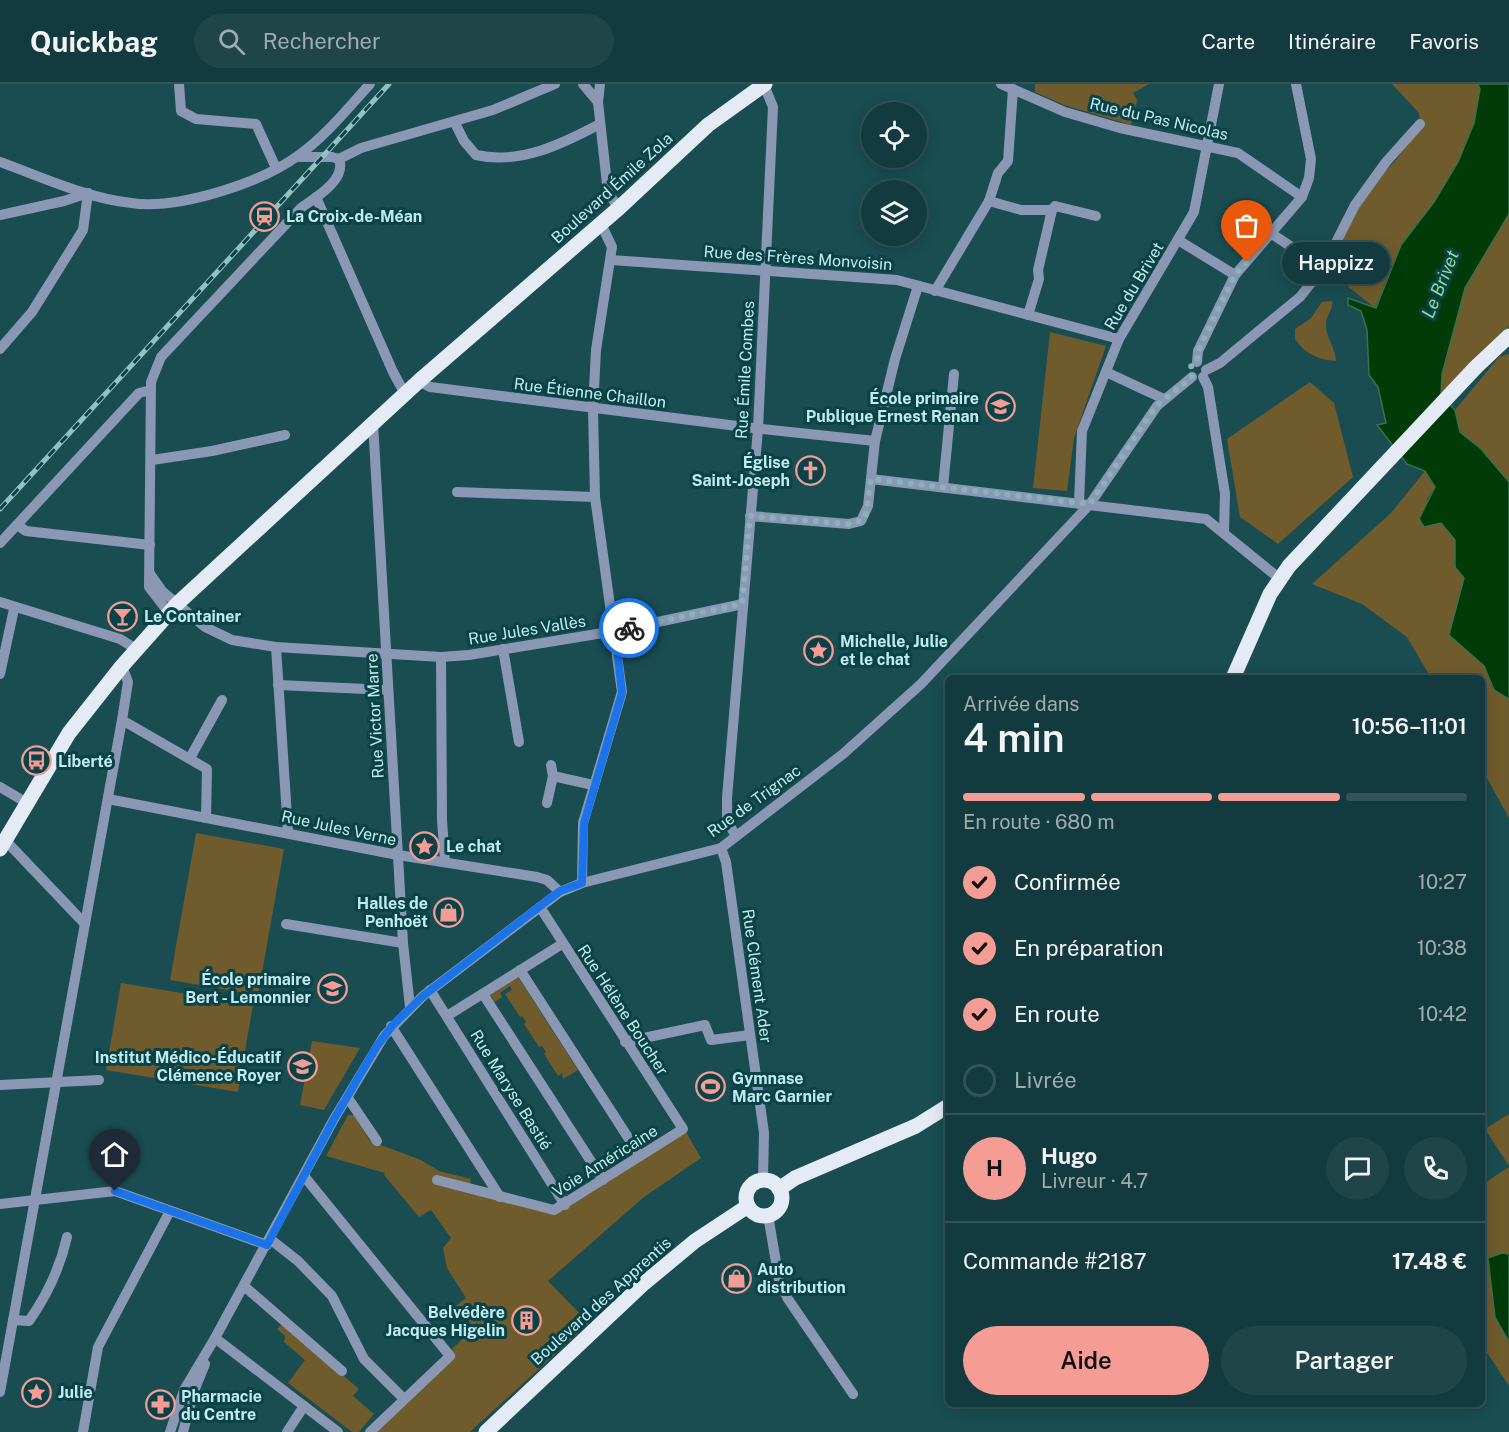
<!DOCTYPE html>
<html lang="fr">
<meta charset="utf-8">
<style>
:root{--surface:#133a3e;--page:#204549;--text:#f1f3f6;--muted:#9dadb0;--line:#325458;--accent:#f59c95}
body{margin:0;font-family:"Public Sans",sans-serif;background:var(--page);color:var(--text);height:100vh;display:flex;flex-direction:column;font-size:22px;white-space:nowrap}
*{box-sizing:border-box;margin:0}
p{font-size:20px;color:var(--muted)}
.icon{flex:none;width:33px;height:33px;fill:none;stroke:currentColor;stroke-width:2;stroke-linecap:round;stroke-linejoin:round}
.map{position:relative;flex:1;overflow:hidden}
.side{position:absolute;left:945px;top:591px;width:540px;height:732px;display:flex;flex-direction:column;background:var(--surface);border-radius:9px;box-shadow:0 3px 15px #0003,0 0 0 2px var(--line)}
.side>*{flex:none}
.controls{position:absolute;left:861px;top:18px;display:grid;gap:12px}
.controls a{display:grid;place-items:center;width:66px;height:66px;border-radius:50%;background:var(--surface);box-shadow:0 3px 15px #0003,0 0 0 2px var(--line);font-size:30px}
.pin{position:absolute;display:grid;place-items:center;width:51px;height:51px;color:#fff;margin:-62px -26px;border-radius:50% 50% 50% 0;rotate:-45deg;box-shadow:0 0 6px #0007}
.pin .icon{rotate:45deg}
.courier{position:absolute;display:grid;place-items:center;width:60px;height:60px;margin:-30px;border:4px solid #1a73e8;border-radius:50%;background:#fff;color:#222;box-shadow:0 2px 8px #0007}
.bubble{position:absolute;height:42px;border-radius:21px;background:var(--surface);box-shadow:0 3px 15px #0003,0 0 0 2px var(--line);font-size:20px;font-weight:600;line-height:42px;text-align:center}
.headline em{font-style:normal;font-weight:600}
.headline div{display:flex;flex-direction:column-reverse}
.headline{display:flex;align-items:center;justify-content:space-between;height:102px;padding:0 18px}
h1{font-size:39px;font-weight:600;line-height:45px}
.bar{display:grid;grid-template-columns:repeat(4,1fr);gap:9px 6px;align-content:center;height:72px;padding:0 18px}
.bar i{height:8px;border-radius:4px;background:var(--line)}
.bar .current{background:var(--accent)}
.bar p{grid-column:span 4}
.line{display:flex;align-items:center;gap:15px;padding:0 18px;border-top:2px solid var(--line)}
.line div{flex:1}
.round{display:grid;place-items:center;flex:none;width:63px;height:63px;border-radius:32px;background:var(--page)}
ol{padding:0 18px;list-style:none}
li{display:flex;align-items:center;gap:18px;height:66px}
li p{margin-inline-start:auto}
li .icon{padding:6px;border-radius:50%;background:var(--accent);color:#111;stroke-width:4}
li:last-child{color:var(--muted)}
li i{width:33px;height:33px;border:3px solid var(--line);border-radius:50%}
.action{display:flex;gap:12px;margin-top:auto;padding:12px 18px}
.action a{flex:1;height:69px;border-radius:36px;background:var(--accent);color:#111;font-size:24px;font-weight:600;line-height:69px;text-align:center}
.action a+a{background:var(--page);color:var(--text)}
header{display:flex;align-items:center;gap:36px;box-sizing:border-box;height:84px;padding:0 30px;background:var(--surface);border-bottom:2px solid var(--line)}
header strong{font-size:28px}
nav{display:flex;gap:33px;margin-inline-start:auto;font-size:21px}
.search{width:420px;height:54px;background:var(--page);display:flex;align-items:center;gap:15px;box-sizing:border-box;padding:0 21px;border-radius:33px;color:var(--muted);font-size:22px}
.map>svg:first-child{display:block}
.green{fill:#705b2c}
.water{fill:#003b08;stroke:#3a704e;stroke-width:1.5}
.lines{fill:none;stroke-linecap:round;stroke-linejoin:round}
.minor{stroke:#8b98b4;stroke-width:10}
.major{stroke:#e5ebf6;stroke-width:15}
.rail-casing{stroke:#92c1c6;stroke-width:5}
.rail{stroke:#0a4247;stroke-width:3;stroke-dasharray:9;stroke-linecap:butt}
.done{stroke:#86b4b9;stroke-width:6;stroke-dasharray:0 10.8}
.route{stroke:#1a73e8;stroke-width:8}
.labels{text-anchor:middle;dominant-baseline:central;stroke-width:6;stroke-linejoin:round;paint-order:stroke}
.street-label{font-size:16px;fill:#c0ecf1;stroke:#0a4247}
.poi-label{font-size:16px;font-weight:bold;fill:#c0ecf1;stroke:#0a4247;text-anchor:start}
.water-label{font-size:18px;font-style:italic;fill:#90dc91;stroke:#0a4247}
</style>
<header>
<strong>Quickbag</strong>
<div class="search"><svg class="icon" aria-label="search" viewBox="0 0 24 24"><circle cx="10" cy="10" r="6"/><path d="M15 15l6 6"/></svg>Rechercher</div>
<nav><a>Carte</a><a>Itinéraire</a><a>Favoris</a></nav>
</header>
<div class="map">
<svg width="1509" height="1348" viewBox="0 0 1509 1348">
<rect width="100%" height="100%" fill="#194d52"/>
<g class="green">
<path d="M1035 0H1149L1133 9 1137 16 1131 41 1064 21 1035 8Z"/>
<path d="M1392 0H1478L1480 5 1474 39 1458 78 1434 118 1401 161 1375 224 1327 186 1369 104 1397 75 1420 40 1419 29Z"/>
<path d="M1509 130V242L1441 311 1442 290 1465 204Z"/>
<path d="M1332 217C1334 225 1326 231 1326 240 1325 251 1335 263 1336 277 1319 276 1305 270 1295 255V245L1311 234 1322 218Z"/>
<path d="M1050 248 1106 262 1074 354 1067 407 1033 404Z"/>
<path d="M1509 270V398L1481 365 1460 348 1455 326 1499 273Z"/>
<path d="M1310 298 1334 319 1353 393 1278 460 1240 433 1227 355Z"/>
<path d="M1425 387 1435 403 1427 415 1509 480V734L1482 685V594H1431L1407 553 1362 520 1312 500 1391 429Z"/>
<path d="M196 749 284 765 258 911 170 896Z"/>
<path d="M518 893 578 986 563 995 562 989 558 992 544 970 546 968 542 962 539 963 524 940 526 938 522 932 520 933 505 910 512 906 510 902 500 909 502 913 495 918 490 911Z"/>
<path d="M121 899 253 921 238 1008 106 986Z"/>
<path d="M312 957 360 964 324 1026 300 1021Z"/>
<path d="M1509 1030V1082L1485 1045Z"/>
<path d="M348 1031H354L370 1057 421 1076 439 1087 471 1095 470 1100 554 1129 686 1048 701 1074 644 1113 548 1197 589 1239 470 1348H374L452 1275V1265L474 1244 456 1222 466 1214 447 1184 443 1164 451 1154 431 1126 419 1133 384 1091 385 1089 326 1072Z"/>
<path d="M1509 1083V1302L1482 1261V1101Z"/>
<path d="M282 1240 291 1247 289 1250 293 1249 359 1305 353 1312 374 1330 359 1348H352L288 1299 305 1276 284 1258 285 1252 277 1245Z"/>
</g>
<g class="water">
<path d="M1478 0H1509V130L1465 204 1442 290 1441 311 1455 326 1460 348 1481 365 1509 398V615L1494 606 1484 582 1449 551 1464 494 1455 483V456L1441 439 1424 443 1419 435 1435 403 1425 387 1407 380 1377 341 1386 339 1378 303 1369 291 1367 246 1361 227 1348 221V214L1376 224 1401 161 1434 118 1458 78 1474 39 1480 5Z"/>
<path d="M1502 1169 1509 1170V1258L1495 1233 1488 1174Z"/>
</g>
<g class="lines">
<g class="minor">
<path d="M179 0 181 27 196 35 256 40 276 84"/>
<path d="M583 0 598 18"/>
<path d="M600 0 598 18 608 109 619 124"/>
<path d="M1001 0 1065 28 1120 44 1238 69 1302 113"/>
<path d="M455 39 464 57 476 71C520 81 562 60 600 40"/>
<path d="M298 73H332L339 75"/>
<path d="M339 75 361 64 493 26 555 0"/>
<path d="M0 78C42 93 86 114 131 119 178 126 261 99 299 71 326 52 347 25 370 0"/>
<path d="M316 113 393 288 405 310"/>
<path d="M989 117 1021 126H1052L1055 122 1096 132"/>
<path d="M0 131 64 117 88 109"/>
<path d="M1272 150 1323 184"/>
<path d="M1178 156 1235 191"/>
<path d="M611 176 897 196 1119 255"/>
<path d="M935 207 989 117 998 89 1008 77 1013 5"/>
<path d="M1028 231 1039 195 1038 186 1052 126"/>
<path d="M0 265 32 228 83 146 88 109"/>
<path d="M1197 278 1198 267 1235 191 1302 113 1309 94 1311 75 1296 0"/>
<path d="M1206 286 1220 279 1300 213 1323 184 1355 121 1386 78 1420 40"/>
<path d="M1106 288 1164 315"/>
<path d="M1203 293 1208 303 1225 410 1224 448"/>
<path d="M419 297 430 303 753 344 875 357 868 422 861 437 849 440 750 432"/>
<path d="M373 339 403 859 410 923"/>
<path d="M875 357 895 275 918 202"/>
<path d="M152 376 212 367 285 351"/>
<path d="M871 395 1206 435 1280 495"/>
<path d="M943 403 954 290"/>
<path d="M457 408 595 413"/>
<path d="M1079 419 1082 347 1119 255 1194 128 1219 0"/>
<path d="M17 441 26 447 150 461"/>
<path d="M0 459 139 309 151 306"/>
<path d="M150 490 162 507 205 543 232 556 276 563 441 573 469 571 615 547 743 520"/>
<path d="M0 518 120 555 136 565"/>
<path d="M169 529 149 503 151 298 161 273 301 124C315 114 347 96 339 75"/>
<path d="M276 563 288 748"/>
<path d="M503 565 519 658"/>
<path d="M441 573 442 736 445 778"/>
<path d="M0 590 14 525"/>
<path d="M278 601 388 606"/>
<path d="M122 636 207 685 206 734"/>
<path d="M190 674 222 616"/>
<path d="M553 692 593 701"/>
<path d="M0 703 27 719"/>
<path d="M108 715 398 771 537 793 547 796 560 808"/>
<path d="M547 719 553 692 551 681"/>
<path d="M736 752 727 737V714L758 345 773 23 764 1"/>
<path d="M5 756 85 840"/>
<path d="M721 764 726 778 764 1049 763 1096"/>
<path d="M582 799 583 739 622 608 595 413 593 325 596 266 612 163 601 140"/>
<path d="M286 840 403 859"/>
<path d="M520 886 640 1072"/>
<path d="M430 906 565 1121"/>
<path d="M483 910 603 1096"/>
<path d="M447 932 562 860"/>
<path d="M391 942 500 1113"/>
<path d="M625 958 705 941 711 956 750 951"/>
<path d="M0 1001 99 996"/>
<path d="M348 1014 377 1057"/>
<path d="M304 1092 450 1272 370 1348"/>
<path d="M437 1096 554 1126 683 1045 540 823"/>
<path d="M0 1120 115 1107 267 1161"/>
<path d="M768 1131 779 1196 788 1215 853 1310"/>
<path d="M270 1155 298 1177 332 1212 364 1275 403 1314"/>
<path d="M244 1202 342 1287"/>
<path d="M13 1236 29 1237C48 1210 60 1184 67 1153"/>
<path d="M215 1254 338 1348"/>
<path d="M0 1308 122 636 128 598 122 582"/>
<path d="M83 1348 98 1263 170 1127"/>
<path d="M170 1348 184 1306 215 1254 334 1035 384 952 423 912 560 808 582 799 721 764 843 670 921 600 1090 420 1157 322 1192 293"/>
<path d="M183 1348 194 1307 205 1280"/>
<path d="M287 1348 304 1322"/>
</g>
<g class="major">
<path d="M1233 594 1270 510 1289 482 1476 283 1509 252"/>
<path d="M0 765 69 649 122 582 178 519 419 297 619 124 708 41 765 0"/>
<circle cx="764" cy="1114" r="18"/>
<path d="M779 1105 795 1094 916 1042 948 1022"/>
<path d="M486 1348 642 1201 695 1157 748 1122"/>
</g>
<defs>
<path id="rail" d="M0 425 389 0"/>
</defs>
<use href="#rail" class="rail-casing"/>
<use href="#rail" class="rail"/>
</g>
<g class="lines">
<path class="done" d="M629 544 742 520 750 432 849 440 861 437 866 430 871 395 1090 420 1156 322 1192 293 1190 283 1197 278 1198 267 1235 191 1247 178"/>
<path class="route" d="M115 1107 267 1161 334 1035 377 962 392 942 423 912 548 816 560 807 582 799 584 739 622 609 615 547 629 544"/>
</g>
<defs>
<symbol id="station-ring" viewBox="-11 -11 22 22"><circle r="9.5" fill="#0a4247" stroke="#f59c95" stroke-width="1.5"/><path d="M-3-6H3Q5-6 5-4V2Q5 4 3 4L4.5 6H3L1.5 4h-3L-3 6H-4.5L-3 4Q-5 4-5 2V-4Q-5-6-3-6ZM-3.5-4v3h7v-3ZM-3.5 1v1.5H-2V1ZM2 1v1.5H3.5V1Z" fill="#f59c95"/></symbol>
<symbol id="school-ring" viewBox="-11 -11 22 22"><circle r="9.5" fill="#0a4247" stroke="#f59c95" stroke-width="1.5"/><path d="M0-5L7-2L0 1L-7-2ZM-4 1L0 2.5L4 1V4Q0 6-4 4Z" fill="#f59c95"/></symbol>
<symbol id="church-ring" viewBox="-11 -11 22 22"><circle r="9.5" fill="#0a4247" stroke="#f59c95" stroke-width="1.5"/><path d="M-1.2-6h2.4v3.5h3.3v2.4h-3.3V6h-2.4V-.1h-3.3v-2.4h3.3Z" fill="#f59c95"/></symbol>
<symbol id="bar-ring" viewBox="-11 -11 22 22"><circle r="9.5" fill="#0a4247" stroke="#f59c95" stroke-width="1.5"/><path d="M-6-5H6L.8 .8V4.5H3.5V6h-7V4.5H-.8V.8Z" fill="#f59c95"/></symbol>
<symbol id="sight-ring" viewBox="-11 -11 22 22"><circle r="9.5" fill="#0a4247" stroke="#f59c95" stroke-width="1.5"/><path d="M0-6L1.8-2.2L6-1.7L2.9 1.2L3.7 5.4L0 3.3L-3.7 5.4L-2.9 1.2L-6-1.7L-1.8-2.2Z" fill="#f59c95"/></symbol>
<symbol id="bus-ring" viewBox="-11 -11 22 22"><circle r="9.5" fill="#0a4247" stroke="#f59c95" stroke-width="1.5"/><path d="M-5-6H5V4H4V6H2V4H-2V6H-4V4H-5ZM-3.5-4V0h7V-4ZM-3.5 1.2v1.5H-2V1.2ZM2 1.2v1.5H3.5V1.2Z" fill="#f59c95"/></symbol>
<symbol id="shop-ring" viewBox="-11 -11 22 22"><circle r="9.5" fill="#0a4247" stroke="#f59c95" stroke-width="1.5"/><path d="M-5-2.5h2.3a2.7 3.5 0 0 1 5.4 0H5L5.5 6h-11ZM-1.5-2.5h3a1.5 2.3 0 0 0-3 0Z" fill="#f59c95"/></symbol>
<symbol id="stadium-ring" viewBox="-11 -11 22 22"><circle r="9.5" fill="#0a4247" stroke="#f59c95" stroke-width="1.5"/><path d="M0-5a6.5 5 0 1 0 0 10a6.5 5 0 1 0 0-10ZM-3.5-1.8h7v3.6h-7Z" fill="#f59c95"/></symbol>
<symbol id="building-ring" viewBox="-11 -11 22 22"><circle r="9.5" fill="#0a4247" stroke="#f59c95" stroke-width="1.5"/><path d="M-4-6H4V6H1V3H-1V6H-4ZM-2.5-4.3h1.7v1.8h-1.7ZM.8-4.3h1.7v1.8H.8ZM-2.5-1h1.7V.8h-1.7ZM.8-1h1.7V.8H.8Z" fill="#f59c95"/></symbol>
<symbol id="pharmacy-ring" viewBox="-11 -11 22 22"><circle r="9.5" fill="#0a4247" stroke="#f59c95" stroke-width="1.5"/><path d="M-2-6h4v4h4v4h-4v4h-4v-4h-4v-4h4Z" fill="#f59c95"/></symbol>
</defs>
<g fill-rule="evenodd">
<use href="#station-ring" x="248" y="116" width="33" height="33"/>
<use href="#school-ring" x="984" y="306" width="33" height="33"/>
<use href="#church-ring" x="794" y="370" width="33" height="33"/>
<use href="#bar-ring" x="106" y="516" width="33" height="33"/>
<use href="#sight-ring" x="802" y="550" width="33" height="33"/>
<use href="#bus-ring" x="20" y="660" width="33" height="33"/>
<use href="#sight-ring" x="408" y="746" width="33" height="33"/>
<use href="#shop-ring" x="432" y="812" width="33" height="33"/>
<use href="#school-ring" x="316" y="888" width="33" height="33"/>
<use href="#school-ring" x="286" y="966" width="33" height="33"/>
<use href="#stadium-ring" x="694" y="986" width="33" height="33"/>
<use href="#shop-ring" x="720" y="1178" width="33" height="33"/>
<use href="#building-ring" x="510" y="1220" width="33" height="33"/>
<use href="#sight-ring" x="20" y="1292" width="33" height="33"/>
<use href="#pharmacy-ring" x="144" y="1304" width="33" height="33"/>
</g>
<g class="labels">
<g class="street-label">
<text transform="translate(1159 35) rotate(13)">Rue du Pas Nicolas</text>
<text transform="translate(612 104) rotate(-42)">Boulevard Émile Zola</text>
<text transform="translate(798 174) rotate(4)">Rue des Frères Monvoisin</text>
<text transform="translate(1134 202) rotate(-59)">Rue du Brivet</text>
<text transform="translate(745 286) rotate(-87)">Rue Émile Combes</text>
<text transform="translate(590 309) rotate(7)">Rue Étienne Chaillon</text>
<text transform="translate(527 546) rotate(-9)">Rue Jules Vallès</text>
<text transform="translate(375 632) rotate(-93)">Rue Victor Marre</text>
<text transform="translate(754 717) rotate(-36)">Rue de Trignac</text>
<text transform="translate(339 744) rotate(12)">Rue Jules Verne</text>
<text transform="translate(757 892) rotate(82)">Rue Clément Ader</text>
<text transform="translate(623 926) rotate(57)">Rue Hélène Boucher</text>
<text transform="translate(511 1006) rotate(58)">Rue Maryse Bastié</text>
<text transform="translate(605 1077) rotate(-32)">Voie Américaine</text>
<text transform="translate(601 1217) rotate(-42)">Boulevard des Apprentis</text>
</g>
<g class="poi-label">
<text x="286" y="132">La Croix-de-Méan</text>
<text x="979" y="314" text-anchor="end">École primaire<tspan x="979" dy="18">Publique Ernest Renan</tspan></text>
<text x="790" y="378" text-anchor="end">Église<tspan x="790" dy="18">Saint-Joseph</tspan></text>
<text x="144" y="532">Le Container</text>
<text x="840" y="557">Michelle, Julie<tspan x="840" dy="18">et le chat</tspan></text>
<text x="58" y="677">Liberté</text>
<text x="446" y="762">Le chat</text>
<text x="428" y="819" text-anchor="end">Halles de<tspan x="428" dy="18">Penhoët</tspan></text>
<text x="311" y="895" text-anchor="end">École primaire<tspan x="311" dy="18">Bert - Lemonnier</tspan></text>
<text x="281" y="973" text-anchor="end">Institut Médico-Éducatif<tspan x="281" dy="18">Clémence Royer</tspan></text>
<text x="732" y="994">Gymnase<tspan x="732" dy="18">Marc Garnier</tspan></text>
<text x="757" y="1185">Auto<tspan x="757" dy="18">distribution</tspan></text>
<text x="505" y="1228" text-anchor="end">Belvédère<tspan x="505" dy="18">Jacques Higelin</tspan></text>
<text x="58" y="1308">Julie</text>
<text x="181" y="1312">Pharmacie<tspan x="181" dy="18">du Centre</tspan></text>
</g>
<g class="water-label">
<text transform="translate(1440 200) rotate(-68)">Le Brivet</text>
</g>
</g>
</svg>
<div class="controls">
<a><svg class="icon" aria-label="locate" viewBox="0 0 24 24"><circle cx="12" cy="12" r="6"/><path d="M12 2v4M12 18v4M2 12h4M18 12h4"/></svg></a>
<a><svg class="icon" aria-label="layers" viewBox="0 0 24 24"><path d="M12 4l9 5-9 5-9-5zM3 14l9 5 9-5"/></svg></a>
</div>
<div class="pin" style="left:1247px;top:178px;background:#ea580c"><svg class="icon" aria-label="bag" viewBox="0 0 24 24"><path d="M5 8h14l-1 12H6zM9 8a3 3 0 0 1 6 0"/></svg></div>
<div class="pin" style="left:115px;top:1107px;background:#1f2937"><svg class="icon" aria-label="home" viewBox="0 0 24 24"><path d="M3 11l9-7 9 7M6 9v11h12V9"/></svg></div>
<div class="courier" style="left:629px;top:544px"><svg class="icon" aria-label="bike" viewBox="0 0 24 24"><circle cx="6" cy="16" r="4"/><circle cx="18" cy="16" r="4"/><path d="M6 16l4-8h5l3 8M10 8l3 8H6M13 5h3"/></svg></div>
<div class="bubble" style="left:1282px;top:158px;width:108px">Happizz</div>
<section class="side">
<div class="headline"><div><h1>4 min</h1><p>Arrivée dans</p></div><em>10:56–11:01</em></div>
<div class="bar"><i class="current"></i><i class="current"></i><i class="current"></i><i></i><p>En route · 680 m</p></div>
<ol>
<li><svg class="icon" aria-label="check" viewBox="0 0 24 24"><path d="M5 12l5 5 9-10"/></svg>Confirmée<p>10:27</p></li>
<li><svg class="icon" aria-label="check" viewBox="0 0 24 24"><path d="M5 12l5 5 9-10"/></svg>En préparation<p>10:38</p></li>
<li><svg class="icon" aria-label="check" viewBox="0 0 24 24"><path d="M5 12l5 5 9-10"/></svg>En route<p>10:42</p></li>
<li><i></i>Livrée</li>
</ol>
<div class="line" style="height:108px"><b class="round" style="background:var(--accent);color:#111">H</b><div><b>Hugo</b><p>Livreur · 4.7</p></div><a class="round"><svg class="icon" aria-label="chat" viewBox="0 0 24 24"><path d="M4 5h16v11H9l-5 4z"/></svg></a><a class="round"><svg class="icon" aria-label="phone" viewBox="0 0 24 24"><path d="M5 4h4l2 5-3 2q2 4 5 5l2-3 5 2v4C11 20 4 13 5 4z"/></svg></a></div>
<div class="line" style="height:78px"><div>Commande #2187</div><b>17.48 €</b></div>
<div class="action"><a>Aide</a><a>Partager</a></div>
</section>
</div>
